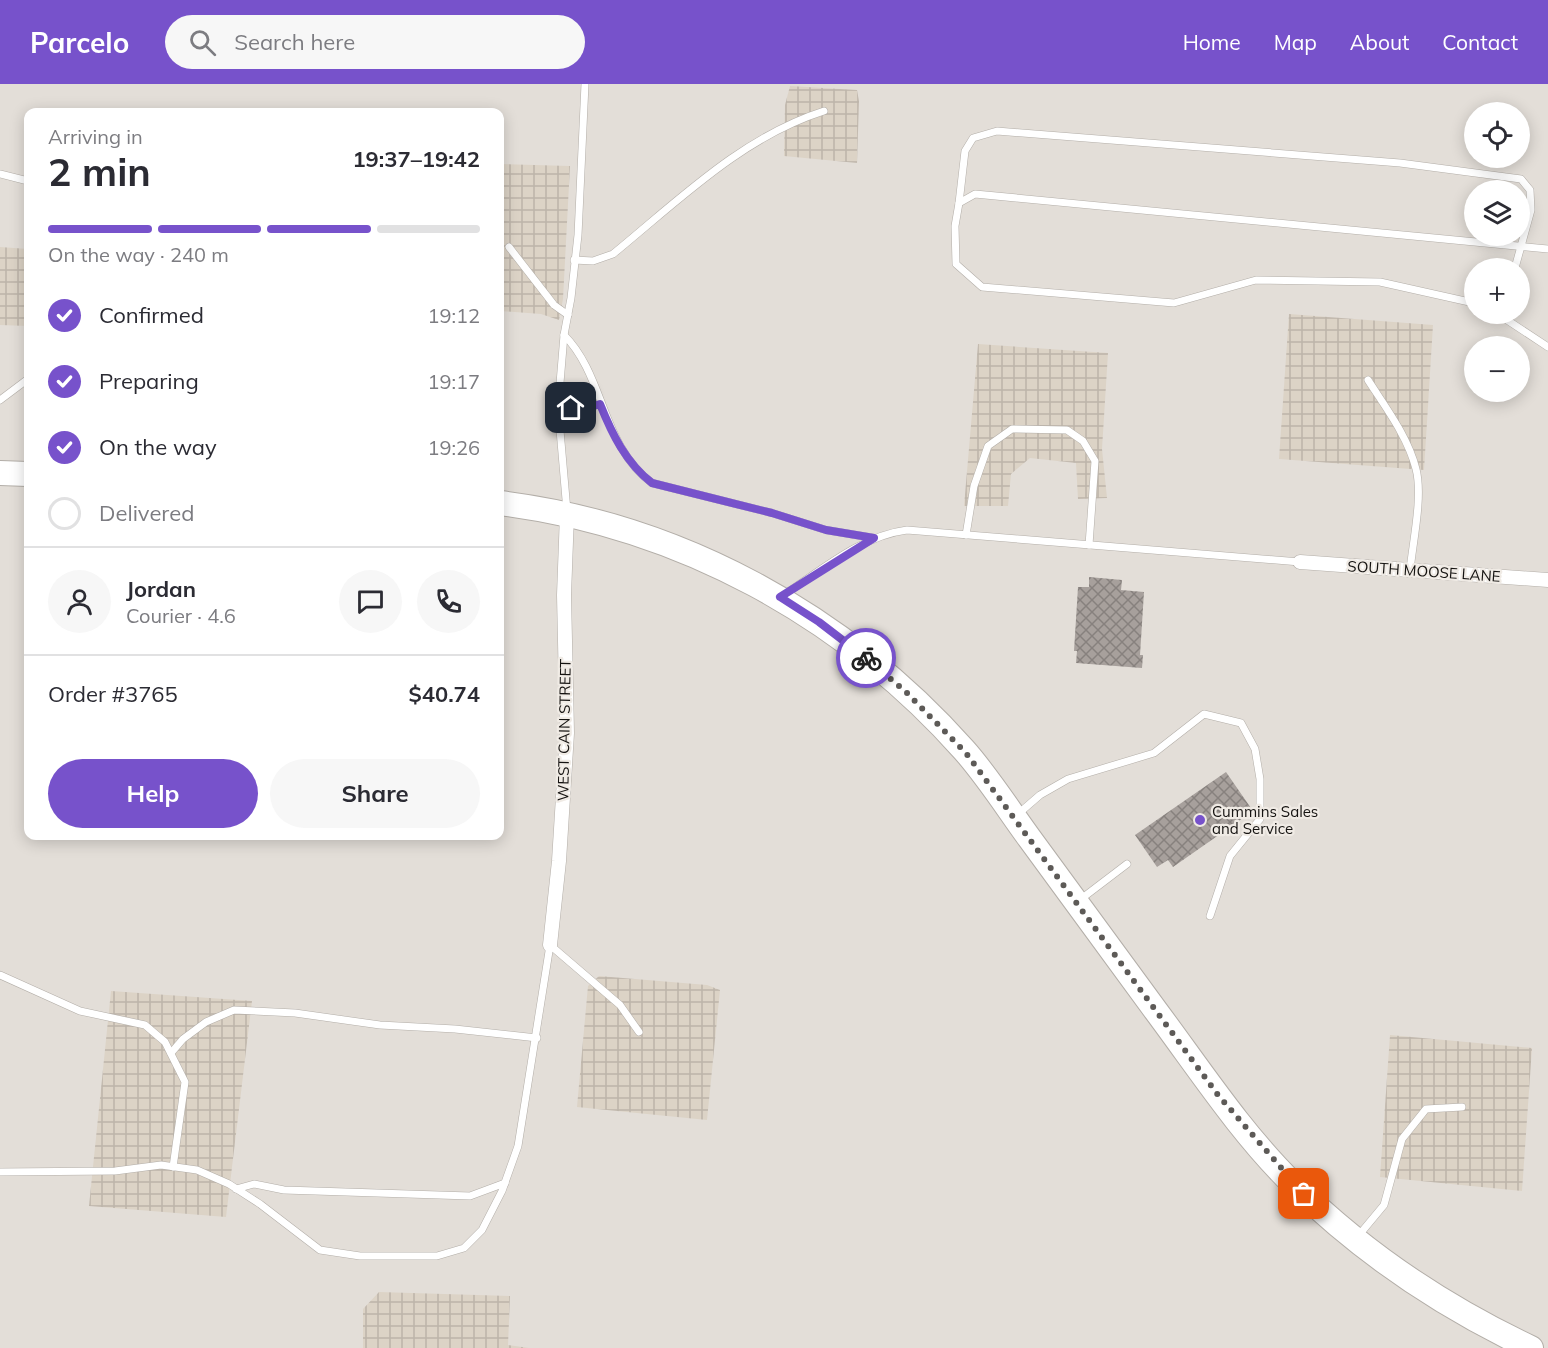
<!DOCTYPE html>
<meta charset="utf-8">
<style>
:root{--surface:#fff;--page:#f7f7f7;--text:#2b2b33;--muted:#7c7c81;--line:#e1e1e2;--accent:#7752cb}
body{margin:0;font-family:Mulish,sans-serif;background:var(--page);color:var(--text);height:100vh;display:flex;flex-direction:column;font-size:22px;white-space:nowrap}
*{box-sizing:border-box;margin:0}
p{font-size:20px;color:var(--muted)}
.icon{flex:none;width:33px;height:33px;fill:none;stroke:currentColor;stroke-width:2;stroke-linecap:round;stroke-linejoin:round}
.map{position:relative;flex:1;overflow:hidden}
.side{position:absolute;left:24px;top:24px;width:480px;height:732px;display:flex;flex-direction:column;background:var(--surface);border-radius:12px;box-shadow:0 3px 15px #0003}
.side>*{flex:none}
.fabs{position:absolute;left:1464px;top:18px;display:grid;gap:12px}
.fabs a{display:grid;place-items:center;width:66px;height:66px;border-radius:50%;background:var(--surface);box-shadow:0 3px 15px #0003;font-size:30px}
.pin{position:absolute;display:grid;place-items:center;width:51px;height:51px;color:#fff;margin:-26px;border-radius:12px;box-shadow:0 3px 9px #0006}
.courier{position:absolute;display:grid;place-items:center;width:60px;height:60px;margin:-30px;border:4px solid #7752cb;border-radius:50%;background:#fff;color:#222;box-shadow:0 2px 8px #0007}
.summary em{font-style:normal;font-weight:700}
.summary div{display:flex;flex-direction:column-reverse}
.summary{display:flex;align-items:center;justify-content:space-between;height:102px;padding:0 24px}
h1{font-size:39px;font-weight:700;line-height:45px}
.bar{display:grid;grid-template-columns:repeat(4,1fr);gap:9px 6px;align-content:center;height:72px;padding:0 24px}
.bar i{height:8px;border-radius:4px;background:var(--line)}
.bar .on{background:var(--accent)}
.bar p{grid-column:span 4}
.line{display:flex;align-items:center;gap:15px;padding:0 24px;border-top:2px solid var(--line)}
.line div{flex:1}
.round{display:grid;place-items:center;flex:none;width:63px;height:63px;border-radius:32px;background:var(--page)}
ol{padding:0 24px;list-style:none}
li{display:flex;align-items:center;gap:18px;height:66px}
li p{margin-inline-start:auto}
li .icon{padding:6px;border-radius:50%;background:var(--accent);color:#fff;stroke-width:4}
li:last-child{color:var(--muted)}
li i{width:33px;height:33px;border:3px solid var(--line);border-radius:50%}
.action{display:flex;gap:12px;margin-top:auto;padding:12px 24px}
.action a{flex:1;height:69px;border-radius:36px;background:var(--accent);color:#fff;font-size:24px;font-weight:700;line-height:69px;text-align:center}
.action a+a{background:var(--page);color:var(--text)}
header{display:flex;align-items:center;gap:36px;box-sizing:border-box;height:84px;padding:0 30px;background:var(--accent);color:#fff}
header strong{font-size:28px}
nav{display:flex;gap:33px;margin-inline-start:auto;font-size:21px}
.search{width:420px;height:54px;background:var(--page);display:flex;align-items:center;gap:15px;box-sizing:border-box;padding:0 21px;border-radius:33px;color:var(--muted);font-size:22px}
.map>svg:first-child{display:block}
.industrial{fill:url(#industrial-grid)}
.building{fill:url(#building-cross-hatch)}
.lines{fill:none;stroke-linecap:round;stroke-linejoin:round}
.service-casing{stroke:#b3aea8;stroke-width:8}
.minor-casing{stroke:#b3aea8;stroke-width:15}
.trunk-casing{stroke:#b3aea8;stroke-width:26}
.service{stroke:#fff;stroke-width:7}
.minor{stroke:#fff;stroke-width:14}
.trunk{stroke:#fff;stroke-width:24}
.done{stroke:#5d5a57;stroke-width:6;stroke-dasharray:0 10.8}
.route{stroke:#7752cb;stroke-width:8}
.poi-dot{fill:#7752cb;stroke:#f0ebe5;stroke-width:2}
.labels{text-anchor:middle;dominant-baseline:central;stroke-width:4.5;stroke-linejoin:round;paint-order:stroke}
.street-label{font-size:15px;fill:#151311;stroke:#f0ebe5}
.poi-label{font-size:15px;fill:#151311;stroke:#f0ebe5;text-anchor:start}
</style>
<header>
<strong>Parcelo</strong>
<div class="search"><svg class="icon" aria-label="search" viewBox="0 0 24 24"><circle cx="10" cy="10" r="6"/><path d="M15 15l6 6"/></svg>Search here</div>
<nav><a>Home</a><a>Map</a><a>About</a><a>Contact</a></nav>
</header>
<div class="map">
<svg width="1548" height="1264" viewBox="0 0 1548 1264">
<defs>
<pattern id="industrial-grid" width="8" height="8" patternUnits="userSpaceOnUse" patternTransform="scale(1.5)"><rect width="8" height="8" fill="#dcd3c6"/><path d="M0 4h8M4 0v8" fill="none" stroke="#bcb4a9"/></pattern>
<pattern id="building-cross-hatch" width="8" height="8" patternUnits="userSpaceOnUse" patternTransform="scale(1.5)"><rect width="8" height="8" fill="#a7a09c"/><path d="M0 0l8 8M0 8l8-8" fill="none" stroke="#87817e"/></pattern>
</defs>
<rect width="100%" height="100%" fill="#e3ded8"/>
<g class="industrial">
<path d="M790 2 857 6 859 17 857 79 784 72 785 21Z"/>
<path d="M500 80 570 82 563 215 559 236 541 230 500 227Z"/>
<path d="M0 163 28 165V242L0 241Z"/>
<path d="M1289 230 1433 241 1424 386 1279 375Z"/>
<path d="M978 260 1108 269 1102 365 1107 414 1078 415 1076 379 1030 374 1011 390 1008 422H964Z"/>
<path d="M599 892 707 901 720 906 707 1036 577 1023 588 902Z"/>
<path d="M111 907 252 917 226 1133 89 1122Z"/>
<path d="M1390 951 1532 964 1522 1107 1380 1093Z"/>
<path d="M379 1208 510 1212 508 1261 529 1264H363V1225Z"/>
</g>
<g class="building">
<path d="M1089 493 1122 496 1121 506 1144 508 1140 571H1143L1142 584 1076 579 1077 567H1074L1078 503H1089Z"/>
<path d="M1226 688 1253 727 1173 783 1168 776 1157 783 1135 751Z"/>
</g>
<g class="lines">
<defs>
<g id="service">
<path d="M0 90 28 97"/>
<path d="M959 119 965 67 973 54 997 47 1400 79 1521 95 1530 106 1531 126 1515 184"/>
<path d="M509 163 554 221 568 231"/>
<path d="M574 176 593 177 613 170C678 117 742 53 824 27"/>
<path d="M1474 219 1380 198 1256 196 1174 219 982 203 956 180 955 142 959 119 975 110 1548 165"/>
<path d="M1498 230 1548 263"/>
<path d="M564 251C605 292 601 361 652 399L772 429 826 446 874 454"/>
<path d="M1368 296C1386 324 1408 353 1416 385 1423 412 1413 457 1410 486"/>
<path d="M0 316 28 295"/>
<path d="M558 323 584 325 600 320"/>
<path d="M567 427 558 323 564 251 571 214 578 151 585 0"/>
<path d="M966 451 974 402 988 362 1012 345 1067 346 1083 357 1095 377 1089 461"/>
<path d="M782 512C821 487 860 452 907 446L1300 478"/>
<path d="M1018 730 1040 711 1068 695 1154 669 1204 630 1241 639 1255 665 1260 695V735L1230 772 1210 832"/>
<path d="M1081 815 1127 780"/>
<path d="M550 861 620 921 639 948"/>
<path d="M0 891 80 927 145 941 165 958 185 998 173 1083"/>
<path d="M171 969 183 955 206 938 234 926 295 929 380 941 455 945 537 954"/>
<path d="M0 1088 115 1087 161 1081 197 1086 229 1100 260 1120 320 1166 360 1172H437L464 1164 482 1146 502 1107 518 1062 550 861"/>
<path d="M236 1105 254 1100 284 1106 470 1112 505 1099"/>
<path d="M1359 1151 1384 1121 1402 1055 1426 1025 1462 1023"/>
</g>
<g id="minor">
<path d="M1300 478 1548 496"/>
<path d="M550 861 559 777 567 649 564 511 567 430"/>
</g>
<g id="trunk">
<path d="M0 389 28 390"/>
<path d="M500 419C679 441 844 531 964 666 988 693 1008 725 1030 755 1072 812 1114 870 1156 927 1200 986 1241 1049 1293 1100 1362 1168 1444 1223 1531 1264"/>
</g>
</defs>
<use href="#service" class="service-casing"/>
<use href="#minor" class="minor-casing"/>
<use href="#trunk" class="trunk-casing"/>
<use href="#service" class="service"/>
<use href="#minor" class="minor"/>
<use href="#trunk" class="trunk"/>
</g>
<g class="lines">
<path class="done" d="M866 574 905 607 966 669 1218 1011 1304 1110"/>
<path class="route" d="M571 324 584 325 600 320C612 350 626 379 652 399L772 429 826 446 874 454 780 513 819 538 866 574"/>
</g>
<circle class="poi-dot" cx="1200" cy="736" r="6"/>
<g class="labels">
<g class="street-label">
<text transform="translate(1424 487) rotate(4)">SOUTH MOOSE LANE</text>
<text transform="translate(564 646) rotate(-89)">WEST CAIN STREET</text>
</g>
<g class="poi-label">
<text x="1212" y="727">Cummins Sales<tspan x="1212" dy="17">and Service</tspan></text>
</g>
</g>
</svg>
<div class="fabs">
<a><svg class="icon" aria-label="locate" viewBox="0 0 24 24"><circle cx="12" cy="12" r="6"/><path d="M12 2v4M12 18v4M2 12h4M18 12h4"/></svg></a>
<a><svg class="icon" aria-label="layers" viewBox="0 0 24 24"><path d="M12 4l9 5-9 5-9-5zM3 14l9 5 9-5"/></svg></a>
<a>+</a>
<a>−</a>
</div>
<div class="pin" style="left:1304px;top:1110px;background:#ea580c"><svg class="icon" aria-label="bag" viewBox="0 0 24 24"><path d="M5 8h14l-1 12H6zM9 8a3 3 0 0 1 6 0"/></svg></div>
<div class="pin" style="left:571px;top:324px;background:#1f2937"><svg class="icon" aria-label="home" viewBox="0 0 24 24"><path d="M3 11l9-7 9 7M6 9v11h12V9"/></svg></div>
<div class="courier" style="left:866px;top:574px"><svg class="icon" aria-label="bike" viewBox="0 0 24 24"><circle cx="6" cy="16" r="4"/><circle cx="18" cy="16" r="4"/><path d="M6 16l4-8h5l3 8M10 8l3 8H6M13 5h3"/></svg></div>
<section class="side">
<div class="summary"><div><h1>2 min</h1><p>Arriving in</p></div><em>19:37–19:42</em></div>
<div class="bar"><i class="on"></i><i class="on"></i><i class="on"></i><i></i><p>On the way · 240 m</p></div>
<ol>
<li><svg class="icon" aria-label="check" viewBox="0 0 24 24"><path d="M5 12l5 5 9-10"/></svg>Confirmed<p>19:12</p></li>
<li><svg class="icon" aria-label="check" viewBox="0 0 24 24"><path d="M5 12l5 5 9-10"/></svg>Preparing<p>19:17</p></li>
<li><svg class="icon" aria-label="check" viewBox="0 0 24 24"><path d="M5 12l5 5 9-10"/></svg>On the way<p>19:26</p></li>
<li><i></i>Delivered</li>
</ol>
<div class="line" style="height:108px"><a class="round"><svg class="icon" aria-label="person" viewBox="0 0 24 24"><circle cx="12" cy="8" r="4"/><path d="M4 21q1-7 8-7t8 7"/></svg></a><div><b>Jordan</b><p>Courier · 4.6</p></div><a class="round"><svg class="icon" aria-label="chat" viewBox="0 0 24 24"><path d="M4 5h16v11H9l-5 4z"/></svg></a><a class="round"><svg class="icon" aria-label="phone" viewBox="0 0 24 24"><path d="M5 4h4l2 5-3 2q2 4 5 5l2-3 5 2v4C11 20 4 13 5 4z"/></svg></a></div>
<div class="line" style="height:78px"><div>Order #3765</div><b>$40.74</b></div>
<div class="action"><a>Help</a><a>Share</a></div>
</section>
</div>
